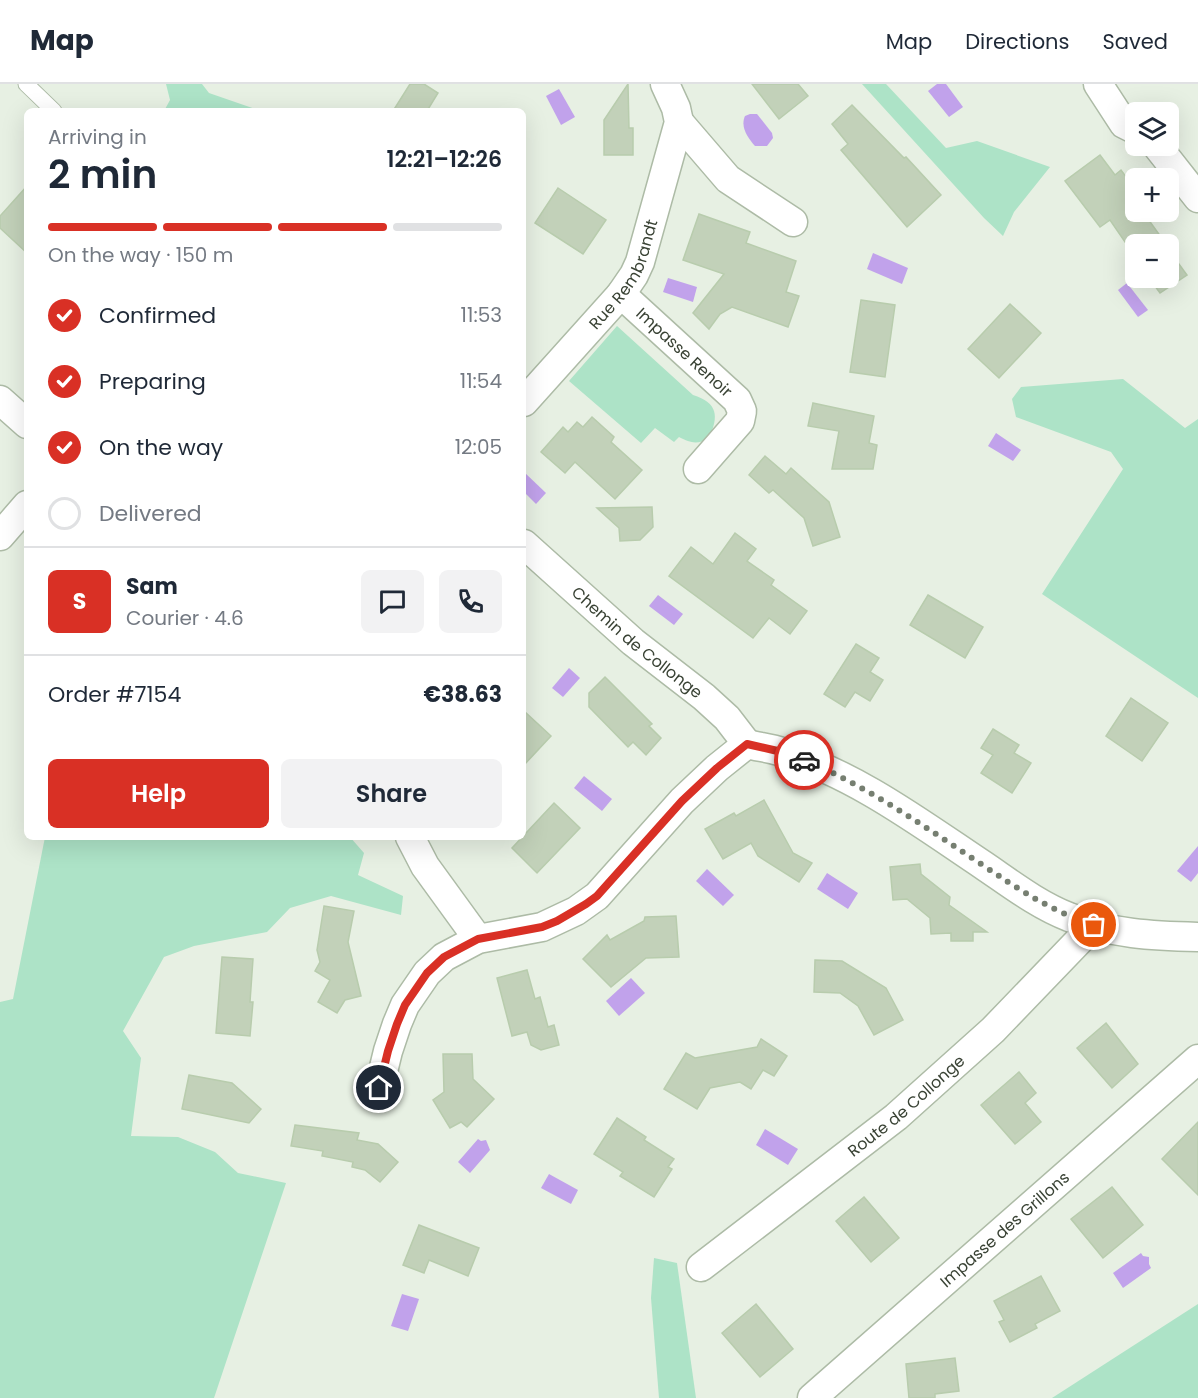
<!DOCTYPE html>
<meta charset="utf-8">
<style>
:root{--surface:#fff;--page:#f2f2f3;--text:#1f2937;--muted:#747a83;--line:#e0e1e3;--accent:#d93025}
body{margin:0;font-family:Poppins,sans-serif;background:var(--page);color:var(--text);height:100vh;display:flex;flex-direction:column;font-size:22px;white-space:nowrap}
*{box-sizing:border-box;margin:0}
p{font-size:20px;color:var(--muted)}
.icon{flex:none;width:33px;height:33px;fill:none;stroke:currentColor;stroke-width:2;stroke-linecap:round;stroke-linejoin:round}
.map{position:relative;flex:1;overflow:hidden}
.drawer{position:absolute;left:24px;top:24px;width:502px;height:732px;display:flex;flex-direction:column;background:var(--surface);border-radius:9px;box-shadow:0 6px 24px #0002}
.drawer>*{flex:none}
.buttons{position:absolute;left:1125px;top:18px;display:grid;gap:12px}
.buttons a{display:grid;place-items:center;width:54px;height:54px;border-radius:9px;background:var(--surface);box-shadow:0 6px 24px #0002;font-size:30px}
.pin{position:absolute;display:grid;place-items:center;width:51px;height:51px;color:#fff;margin:-26px;border:3px solid #fff;border-radius:50%;box-shadow:0 2px 6px #0007}
.courier{position:absolute;display:grid;place-items:center;width:60px;height:60px;margin:-30px;border:4px solid #d93025;border-radius:50%;background:#fff;color:#222;box-shadow:0 2px 8px #0007}
.headline em{font-style:normal;font-weight:600}
.headline div{display:flex;flex-direction:column-reverse}
.headline{display:flex;align-items:center;justify-content:space-between;height:102px;padding:0 24px}
h1{font-size:39px;font-weight:600;line-height:45px}
.bar{display:grid;grid-template-columns:repeat(4,1fr);gap:9px 6px;align-content:center;height:72px;padding:0 24px}
.bar i{height:8px;border-radius:4px;background:var(--line)}
.bar .selected{background:var(--accent)}
.bar p{grid-column:span 4}
.line{display:flex;align-items:center;gap:15px;padding:0 24px;border-top:2px solid var(--line)}
.line div{flex:1}
.round{display:grid;place-items:center;flex:none;width:63px;height:63px;border-radius:9px;background:var(--page)}
ol{padding:0 24px;list-style:none}
li{display:flex;align-items:center;gap:18px;height:66px}
li p{margin-inline-start:auto}
li .icon{padding:6px;border-radius:50%;background:var(--accent);color:#fff;stroke-width:4}
li:last-child{color:var(--muted)}
li i{width:33px;height:33px;border:3px solid var(--line);border-radius:50%}
.action{display:flex;gap:12px;margin-top:auto;padding:12px 24px}
.action a{flex:1;height:69px;border-radius:9px;background:var(--accent);color:#fff;font-size:24px;font-weight:600;line-height:69px;text-align:center}
.action a+a{background:var(--page);color:var(--text)}
header{display:flex;align-items:center;gap:36px;box-sizing:border-box;height:84px;padding:0 30px;background:var(--surface);border-bottom:2px solid var(--line)}
header strong{font-size:28px}
nav{display:flex;gap:33px;margin-inline-start:auto;font-size:21px}
.map>svg:first-child{display:block}
.green{fill:#ade3c7}
.water{fill:#c1a2eb}
.building{fill:#c2d1b9;stroke:#b8ccad;stroke-width:1.5}
.lines{fill:none;stroke-linecap:round;stroke-linejoin:round}
.lane-casing{stroke:#adbba6;stroke-width:17}
.street-casing{stroke:#adbba6;stroke-width:31}
.lane{stroke:#fff;stroke-width:15}
.street{stroke:#fff;stroke-width:28}
.done{stroke:#767f71;stroke-width:6;stroke-dasharray:0 10.8}
.route{stroke:#d93025;stroke-width:8}
.labels{text-anchor:middle;dominant-baseline:central;stroke-width:5;stroke-linejoin:round;paint-order:stroke}
.street-label{font-size:16px;fill:#394234;stroke:#fff}
</style>
<header>
<strong>Map</strong>
<nav><a>Map</a><a>Directions</a><a>Saved</a></nav>
</header>
<div class="map">
<svg width="1198" height="1314" viewBox="0 0 1198 1314">
<rect width="100%" height="100%" fill="#e7f0e3"/>
<g class="green">
<path d="M166 0H202L209 9 261 27H164L170 16Z"/>
<path d="M862 0H886L946 64 977 57 1050 83 1014 128 1003 152 984 134Z"/>
<path d="M617 242 693 311C718 319 719 332 709 354 697 361 691 359 679 353L674 358 655 344 641 359 569 297Z"/>
<path d="M1123 295 1185 344 1198 335V614L1042 510 1123 385 1111 368 1016 333 1012 315 1021 303Z"/>
<path d="M45 753H350L364 769 358 791 403 812 401 831 331 812 290 824 267 848 194 862 164 873 123 947 141 974 131 1052 178 1053 215 1068 238 1089 286 1099 214 1314H0V918L13 915Z"/>
<path d="M654 1174 677 1179 696 1314H659L651 1214Z"/>
<path d="M1198 1220V1314H1052Z"/>
</g>
<g class="water">
<path d="M937 0H946L963 23 949 33 928 7Z"/>
<path d="M559 5 575 33 561 41 546 12Z"/>
<path d="M750 30H757L772 49 773 54 767 62H755C748 54 740 43 745 32Z"/>
<path d="M873 169 908 184 902 200 867 185Z"/>
<path d="M668 194 697 203 693 218 663 208Z"/>
<path d="M1127 199 1148 226 1138 233 1118 206Z"/>
<path d="M996 349 1021 366 1013 377 988 362Z"/>
<path d="M524 388 546 409 536 420 524 408Z"/>
<path d="M658 511 683 530 674 541 649 522Z"/>
<path d="M569 584 580 594 563 613 552 604Z"/>
<path d="M584 692 612 715 602 727 574 704Z"/>
<path d="M1198 762V789L1191 798 1177 787Z"/>
<path d="M707 785 734 811 723 822 696 797Z"/>
<path d="M827 789 858 809 848 825 817 805Z"/>
<path d="M631 894 645 909 619 932 606 917Z"/>
<path d="M765 1045 798 1065 788 1081 756 1061Z"/>
<path d="M478 1055 481 1057 486 1056 490 1066 470 1089 458 1078Z"/>
<path d="M549 1090 578 1106 571 1120 541 1104Z"/>
<path d="M1141 1169 1143 1172 1149 1173V1180L1151 1184 1123 1204 1113 1189Z"/>
<path d="M402 1210 419 1215 408 1247 391 1242Z"/>
</g>
<g class="building">
<path d="M410 0H424L438 9 427 27H393Z"/>
<path d="M628 0 629 44H633V71H604V36Z"/>
<path d="M752 0H798L808 12 779 35Z"/>
<path d="M852 21 904 74 906 73 941 111 907 143 841 66 848 60 832 40Z"/>
<path d="M1100 71 1115 91 1121 86 1136 106V128H1143L1166 160H1136V174L1110 136 1100 143 1065 97Z"/>
<path d="M27 102V169L0 144V132Z"/>
<path d="M558 104 606 136 583 170 535 139Z"/>
<path d="M699 130 750 148 746 159 796 177 786 208 799 212 788 243 732 223 720 230 709 245 693 229 724 190 683 176Z"/>
<path d="M1168 165 1187 191 1160 209 1149 194H1168Z"/>
<path d="M861 216 895 221 885 293 850 288Z"/>
<path d="M1010 220 1041 249 999 294 968 265Z"/>
<path d="M813 319 874 332 869 359 877 361 873 385H832L839 347 808 342Z"/>
<path d="M592 333 614 353 611 358 642 386 615 415 575 378 565 389 541 368 563 343 568 348 577 338 583 343Z"/>
<path d="M765 372 786 390 791 384 829 418 840 453 813 462 804 434 773 406 769 409 749 391Z"/>
<path d="M652 423 653 443 640 456 620 457 619 444 597 424Z"/>
<path d="M735 449 756 465 747 477 774 496 771 501 807 527 790 550 769 534 753 554 669 492 691 463 713 480Z"/>
<path d="M928 511 983 543 965 574 910 541Z"/>
<path d="M856 560 879 574 870 588 883 596 870 617 855 608 845 623 824 610Z"/>
<path d="M605 593 652 640 649 642 661 654 646 671 633 658 628 663 589 623V609Z"/>
<path d="M1131 614 1168 639 1142 677 1106 652Z"/>
<path d="M524 627 551 652 524 681Z"/>
<path d="M993 645 1019 661 1014 669 1031 679 1012 709 981 689 993 671 981 664Z"/>
<path d="M764 716 793 769 812 779 799 798 758 772 751 759 723 775 705 745 734 729 736 732Z"/>
<path d="M554 719 580 744 537 789 512 764Z"/>
<path d="M920 780 921 790 950 813 949 821 987 848H973V857H951V849L931 850 930 834 907 815 893 816 890 783Z"/>
<path d="M324 822 354 827 348 858 361 912 345 916 337 929 318 918 330 896 315 887 320 878 317 866Z"/>
<path d="M676 832 679 873 646 874 611 903 583 875 607 851 610 856 644 837 645 833Z"/>
<path d="M222 873 253 875 250 918H253L250 952 216 949Z"/>
<path d="M815 876 842 877 886 904 903 936 874 951 858 922 840 909 814 908Z"/>
<path d="M527 886 535 915 540 913 548 943 554 941 559 961 541 966 531 961 527 948 512 952 497 894Z"/>
<path d="M1106 939 1138 980 1112 1004 1077 964Z"/>
<path d="M761 955 787 972 774 992 763 986 751 1005 740 998 710 1004 697 1025 664 1005 686 969 695 974 757 963Z"/>
<path d="M443 970H472L473 995 494 1015 467 1043 461 1038 450 1044 433 1016 444 1008Z"/>
<path d="M1019 988 1036 1009 1025 1019 1041 1038 1015 1060 981 1021Z"/>
<path d="M189 991 232 999 261 1025 249 1039 182 1025Z"/>
<path d="M617 1034 646 1053 644 1056 674 1075 668 1083 672 1085 654 1113 620 1092 623 1088 594 1070Z"/>
<path d="M1198 1038V1111L1162 1075Z"/>
<path d="M295 1041 359 1049 357 1056 378 1060 398 1078 380 1098 365 1086 352 1083 353 1078 322 1072 323 1067 291 1062Z"/>
<path d="M1112 1103 1143 1141 1103 1174 1071 1135Z"/>
<path d="M864 1113 899 1154 871 1178 836 1137Z"/>
<path d="M419 1141 479 1164 468 1192 429 1176 424 1189 403 1181Z"/>
<path d="M1041 1192 1060 1227 1035 1240 1037 1244 1010 1258 999 1238 1004 1236 994 1217Z"/>
<path d="M756 1220 793 1265 760 1293 722 1249Z"/>
<path d="M955 1274 959 1307 935 1310V1314H909L906 1280Z"/>
</g>
<g class="lines">
<defs>
<path id="lane" d="M26 0 54 27"/>
<g id="street">
<path d="M1098 0 1124 40 1136 46"/>
<path d="M679 38 728 95 793 138"/>
<path d="M1157 62 1198 114"/>
<path id="s1" d="M621 210 737 316 742 327 740 337 698 385"/>
<path d="M0 316 27 340"/>
<path id="s2" d="M524 318 621 210 634 191 640 178 679 38 676 24 665 0"/>
<path d="M0 452 27 421"/>
<path id="s3" d="M524 460 633 558 704 613 727 634 747 660"/>
<path d="M747 660C758 663 771 664 782 668 856 691 920 739 983 781 1011 800 1038 821 1069 833 1110 850 1154 852 1198 853"/>
<path d="M410 753 425 782 478 855"/>
<path d="M379 1004 388 967 397 940 405 921 427 889 444 873 478 855 542 843 576 827 597 812 682 717 717 684 747 660"/>
<path id="s4" d="M701 1183 896 1033 993 946 1094 841"/>
<path id="s5" d="M812 1314 1198 975"/>
</g>
</defs>
<use href="#lane" class="lane-casing"/>
<use href="#street" class="street-casing"/>
<use href="#lane" class="lane"/>
<use href="#street" class="street"/>
</g>
<g class="lines">
<path class="done" d="M804 676C867 702 922 741 978 778 1017 804 1050 827 1094 841"/>
<path class="route" d="M379 1004 388 967 397 940 405 921 427 889 444 873 478 855 542 843 557 837 586 820 597 812 682 717 717 684 747 660 782 668 804 676"/>
</g>
<g class="labels">
<g class="street-label">
<text stroke="none"><textPath href="#s2" startOffset="164">Rue Rembrandt</textPath></text>
<text stroke="none"><textPath href="#s1" startOffset="86">Impasse Renoir</textPath></text>
<text stroke="none"><textPath href="#s3" startOffset="150">Chemin de Collonge</textPath></text>
<text stroke="none"><textPath href="#s4" startOffset="261">Route de Collonge</textPath></text>
<text stroke="none"><textPath href="#s5" startOffset="256">Impasse des Grillons</textPath></text>
</g>
</g>
</svg>
<div class="buttons">
<a><svg class="icon" aria-label="layers" viewBox="0 0 24 24"><path d="M12 4l9 5-9 5-9-5zM3 14l9 5 9-5"/></svg></a>
<a>+</a>
<a>−</a>
</div>
<div class="pin" style="left:1094px;top:841px;background:#ea580c"><svg class="icon" aria-label="bag" viewBox="0 0 24 24"><path d="M5 8h14l-1 12H6zM9 8a3 3 0 0 1 6 0"/></svg></div>
<div class="pin" style="left:379px;top:1004px;background:#1f2937"><svg class="icon" aria-label="home" viewBox="0 0 24 24"><path d="M3 11l9-7 9 7M6 9v11h12V9"/></svg></div>
<div class="courier" style="left:804px;top:676px"><svg class="icon" aria-label="car" viewBox="0 0 24 24"><path d="M5 17H2v-5l4-1 3-4h7l3 4 3 1v5h-3M9 17h6M6 11h13"/><circle cx="7" cy="17" r="2"/><circle cx="17" cy="17" r="2"/></svg></div>
<section class="drawer">
<div class="headline"><div><h1>2 min</h1><p>Arriving in</p></div><em>12:21–12:26</em></div>
<div class="bar"><i class="selected"></i><i class="selected"></i><i class="selected"></i><i></i><p>On the way · 150 m</p></div>
<ol>
<li><svg class="icon" aria-label="check" viewBox="0 0 24 24"><path d="M5 12l5 5 9-10"/></svg>Confirmed<p>11:53</p></li>
<li><svg class="icon" aria-label="check" viewBox="0 0 24 24"><path d="M5 12l5 5 9-10"/></svg>Preparing<p>11:54</p></li>
<li><svg class="icon" aria-label="check" viewBox="0 0 24 24"><path d="M5 12l5 5 9-10"/></svg>On the way<p>12:05</p></li>
<li><i></i>Delivered</li>
</ol>
<div class="line" style="height:108px"><b class="round" style="background:var(--accent);color:#fff">S</b><div><b>Sam</b><p>Courier · 4.6</p></div><a class="round"><svg class="icon" aria-label="chat" viewBox="0 0 24 24"><path d="M4 5h16v11H9l-5 4z"/></svg></a><a class="round"><svg class="icon" aria-label="phone" viewBox="0 0 24 24"><path d="M5 4h4l2 5-3 2q2 4 5 5l2-3 5 2v4C11 20 4 13 5 4z"/></svg></a></div>
<div class="line" style="height:78px"><div>Order #7154</div><b>€38.63</b></div>
<div class="action"><a>Help</a><a>Share</a></div>
</section>
</div>
